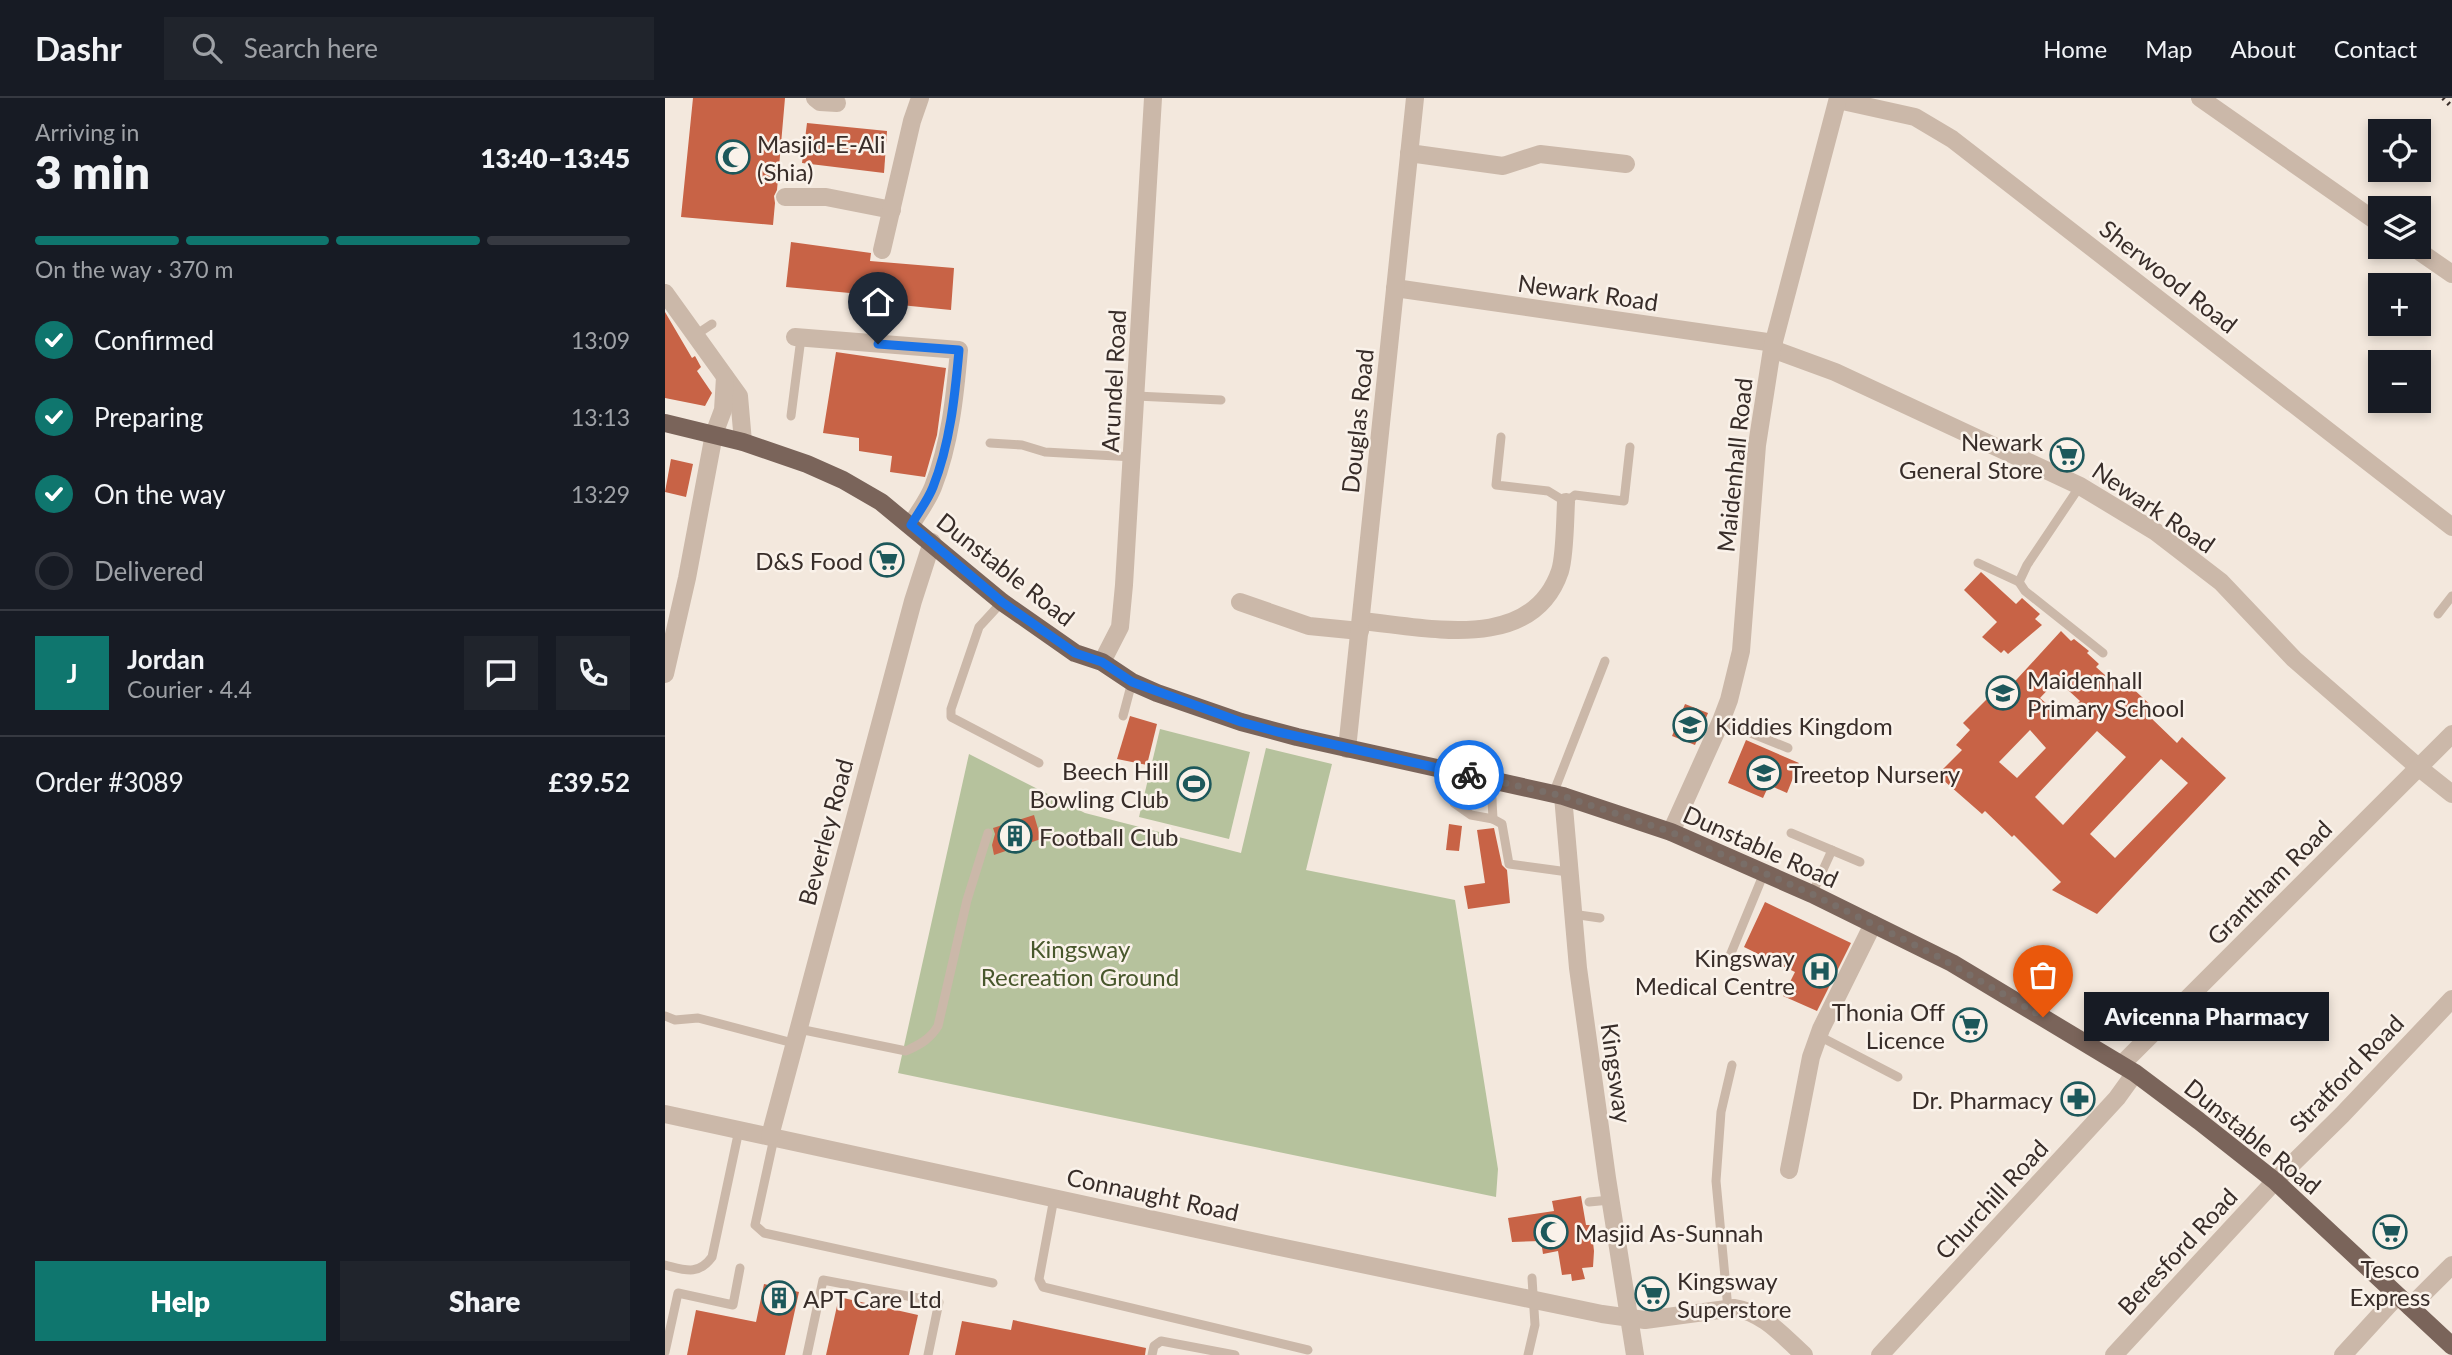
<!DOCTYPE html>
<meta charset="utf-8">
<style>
:root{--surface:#171b24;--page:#20242c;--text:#f1f3f6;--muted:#9ea1a6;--line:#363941;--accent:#0f766e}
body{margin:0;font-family:Lato,sans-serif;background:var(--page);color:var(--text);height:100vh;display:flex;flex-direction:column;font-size:26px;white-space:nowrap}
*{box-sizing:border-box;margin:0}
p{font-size:23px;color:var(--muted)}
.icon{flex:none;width:38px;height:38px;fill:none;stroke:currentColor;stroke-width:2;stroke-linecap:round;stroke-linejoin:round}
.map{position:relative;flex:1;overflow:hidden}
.side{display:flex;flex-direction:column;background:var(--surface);width:665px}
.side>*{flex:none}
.buttons{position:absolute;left:1703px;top:21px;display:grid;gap:14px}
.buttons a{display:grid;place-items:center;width:63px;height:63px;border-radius:0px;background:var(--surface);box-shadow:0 4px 10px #0003;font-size:35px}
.pin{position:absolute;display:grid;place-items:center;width:60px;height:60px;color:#fff;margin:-72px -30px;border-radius:50% 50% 50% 0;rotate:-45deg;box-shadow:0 0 7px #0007}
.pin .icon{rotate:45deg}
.courier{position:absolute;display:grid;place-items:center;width:70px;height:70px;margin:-35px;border:5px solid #1a73e8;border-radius:50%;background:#fff;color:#222;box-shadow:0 2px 9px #0007}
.bubble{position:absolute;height:49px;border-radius:0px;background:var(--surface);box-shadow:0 4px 10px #0003;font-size:23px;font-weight:800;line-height:49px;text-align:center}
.summary em{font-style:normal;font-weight:800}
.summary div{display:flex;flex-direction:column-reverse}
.summary{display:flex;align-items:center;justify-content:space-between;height:119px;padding:0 35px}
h1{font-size:46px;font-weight:800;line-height:52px}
.bar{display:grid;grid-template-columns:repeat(4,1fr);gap:10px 7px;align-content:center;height:84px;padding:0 35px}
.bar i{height:9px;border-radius:5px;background:var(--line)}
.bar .current{background:var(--accent)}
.bar p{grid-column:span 4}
.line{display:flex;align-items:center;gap:18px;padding:0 35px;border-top:2px solid var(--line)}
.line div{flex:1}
.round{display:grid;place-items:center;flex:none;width:74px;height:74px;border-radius:0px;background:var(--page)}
ol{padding:0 35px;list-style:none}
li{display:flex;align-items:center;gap:21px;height:77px}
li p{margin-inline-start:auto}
li .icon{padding:7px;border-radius:50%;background:var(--accent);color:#fff;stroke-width:4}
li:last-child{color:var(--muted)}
li i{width:38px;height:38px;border:4px solid var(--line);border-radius:50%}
.button{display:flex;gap:14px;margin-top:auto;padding:14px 35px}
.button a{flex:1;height:80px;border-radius:0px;background:var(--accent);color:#fff;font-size:28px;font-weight:800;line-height:80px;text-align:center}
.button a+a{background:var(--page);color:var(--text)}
header{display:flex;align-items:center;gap:42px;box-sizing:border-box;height:98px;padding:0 35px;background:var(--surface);border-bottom:2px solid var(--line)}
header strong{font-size:33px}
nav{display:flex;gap:38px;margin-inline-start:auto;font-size:24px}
.search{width:490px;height:63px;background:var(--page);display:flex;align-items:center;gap:18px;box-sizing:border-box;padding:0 24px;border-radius:0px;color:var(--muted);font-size:26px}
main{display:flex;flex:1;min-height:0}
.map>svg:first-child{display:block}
.green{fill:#b6c29d}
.building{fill:#c86346;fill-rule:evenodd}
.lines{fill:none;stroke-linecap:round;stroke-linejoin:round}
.service{stroke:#cbb8a9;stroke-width:9}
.minor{stroke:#cbb8a9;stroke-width:18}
.tertiary{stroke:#cbb8a9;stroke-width:18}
.primary{stroke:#7a645a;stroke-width:18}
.rail{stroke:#382d29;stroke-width:4.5;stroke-dasharray:2 5;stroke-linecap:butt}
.done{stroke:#796e68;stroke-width:7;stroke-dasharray:0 12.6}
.route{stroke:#1a73e8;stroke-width:9}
.labels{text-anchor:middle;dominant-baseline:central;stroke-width:5;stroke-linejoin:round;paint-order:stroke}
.poi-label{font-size:24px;fill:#382d29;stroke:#faf2ea;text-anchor:start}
.street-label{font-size:24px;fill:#382d29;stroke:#faf2ea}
.park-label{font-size:24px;fill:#48572c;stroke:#faf2ea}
</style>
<header>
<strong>Dashr</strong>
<div class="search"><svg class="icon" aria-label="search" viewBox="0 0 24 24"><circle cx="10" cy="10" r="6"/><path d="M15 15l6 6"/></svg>Search here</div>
<nav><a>Home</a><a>Map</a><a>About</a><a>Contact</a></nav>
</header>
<main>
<section class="side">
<div class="summary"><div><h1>3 min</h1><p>Arriving in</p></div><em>13:40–13:45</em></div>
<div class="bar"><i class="current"></i><i class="current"></i><i class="current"></i><i></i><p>On the way · 370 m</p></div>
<ol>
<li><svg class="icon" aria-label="check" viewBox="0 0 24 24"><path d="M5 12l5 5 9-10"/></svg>Confirmed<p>13:09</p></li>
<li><svg class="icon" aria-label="check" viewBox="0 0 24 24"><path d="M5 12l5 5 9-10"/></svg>Preparing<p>13:13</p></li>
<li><svg class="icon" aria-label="check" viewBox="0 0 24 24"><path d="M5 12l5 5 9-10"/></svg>On the way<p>13:29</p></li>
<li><i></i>Delivered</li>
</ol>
<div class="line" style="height:126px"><b class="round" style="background:var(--accent);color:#fff">J</b><div><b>Jordan</b><p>Courier · 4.4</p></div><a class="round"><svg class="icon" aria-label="chat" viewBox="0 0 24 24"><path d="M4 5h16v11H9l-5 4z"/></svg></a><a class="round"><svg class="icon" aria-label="phone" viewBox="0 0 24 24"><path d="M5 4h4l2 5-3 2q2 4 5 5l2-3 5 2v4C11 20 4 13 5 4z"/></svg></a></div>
<div class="line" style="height:91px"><div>Order #3089</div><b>£39.52</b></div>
<div class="button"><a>Help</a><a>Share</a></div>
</section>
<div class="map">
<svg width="1787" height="1257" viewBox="0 0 1787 1257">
<rect width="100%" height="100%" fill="#f3e8dd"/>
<g class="green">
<path d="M495 631 585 654 564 741 474 719Z"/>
<path d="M601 650 667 666 641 772 790 802 833 1071 831 1099 233 975 304 656 420 715 576 755Z"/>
</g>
<g class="building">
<path d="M28 0H120L112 92 109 98 110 105 108 127 16 119Z"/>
<path d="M142 25 222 33 219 75 137 65Z"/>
<path d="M126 144 206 155 205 163 289 170 286 212 205 204 206 197 121 189Z"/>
<path d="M0 214 27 260 30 258 36 269 32 273 47 295 40 308 0 300Z"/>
<path d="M171 254 281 270 272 337 260 379 225 374 227 358 194 353V340L158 335Z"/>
<path d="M6 361 28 366 21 399 0 394Z"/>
<path d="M1316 474 1351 506 1357 500 1375 516 1370 521 1377 527 1343 556 1339 552 1336 555 1317 539 1332 524 1299 492Z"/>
<path d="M1396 533 1406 543 1409 541 1424 553 1422 555 1434 566 1431 569 1458 593 1464 587 1490 611 1484 618 1512 645 1517 639 1561 680 1432 816 1387 792 1396 784 1349 737 1347 739 1320 713 1317 716 1277 681 1282 675 1278 671 1297 652 1291 647 1305 632 1298 625 1324 599 1330 605ZM1392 582 1415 603 1399 621 1375 600ZM1365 632 1381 650 1352 680 1334 664ZM1432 633 1461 659 1398 727 1370 699ZM1496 661 1523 685 1450 760 1425 736Z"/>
<path d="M1020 606 1043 615 1030 647 1007 638Z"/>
<path d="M465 618 492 626 482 667 452 661Z"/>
<path d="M1081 642 1134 665 1122 695 1104 687 1098 700 1063 685Z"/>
<path d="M369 717 376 741 329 757 327 747 330 736 328 730Z"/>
<path d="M784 726 797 728 794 753 781 752Z"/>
<path d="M829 730 837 767 842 772 845 805 803 811 799 788 820 785 812 732Z"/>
<path d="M1100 804 1186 845 1152 913 1118 898 1130 874 1079 849Z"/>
<path d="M916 1098 921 1127H926L929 1153 928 1169 917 1170 920 1181 907 1183 906 1176 897 1177 893 1153 878 1156 876 1143 847 1144 843 1120 889 1113 887 1103Z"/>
<path d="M99 1186 134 1194 120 1257H22L31 1212 91 1224Z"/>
<path d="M174 1199 253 1217 244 1257H161Z"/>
<path d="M348 1222 481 1250 480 1257H290L297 1223 346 1232Z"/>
</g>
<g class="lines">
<g class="service">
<path d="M32 236 47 226"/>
<path d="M471 298 556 302"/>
<path d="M126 318 136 240"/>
<path d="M836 339 831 387 883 393 901 404 910 397 959 403 965 349"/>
<path d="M325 345 357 347 380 354 468 359"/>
<path d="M1415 388 1362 467 1354 484 1360 493 1438 555"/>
<path d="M1313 465 1354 484"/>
<path d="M337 504 314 529 286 611V619L374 665"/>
<path d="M1773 516 1787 498"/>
<path d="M458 618 467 584"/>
<path d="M1056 623 1123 650"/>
<path d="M787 673 789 705 806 717 828 721"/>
<path d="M826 682 828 721 837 726 844 766 903 774"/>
<path d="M888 696 940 563"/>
<path d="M1126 735 1195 764"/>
<path d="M1147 796 1167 752"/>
<path d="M907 816 935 820"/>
<path d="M1064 860 1099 775"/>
<path d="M0 918 10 922 33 920 128 945"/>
<path d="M134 931 241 953C256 946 265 941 273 928L302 802 323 735"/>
<path d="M1154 938 1233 979"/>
<path d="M109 1040 90 1127 99 1135 328 1185"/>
<path d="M389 1100 374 1181 378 1189 643 1252"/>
<path d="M924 1104 945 1102"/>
<path d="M0 1167C20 1172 33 1178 47 1159L74 1032"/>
<path d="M1063 1211 1051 1083 1056 1014 1067 967"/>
<path d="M0 1254 13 1195 68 1207 75 1170"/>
<path d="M142 1257 158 1182 274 1204 263 1257"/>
<path d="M487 1257 489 1248 496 1243 570 1257"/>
<path d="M863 1257 870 1227 867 1180"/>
</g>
<g class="minor">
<path d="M150 0 155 4 172 5"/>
<path d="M1535 0 1715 126"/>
<path d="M1173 2 1250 19 1287 41 1787 429"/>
<path d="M744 55 838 68 875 56 961 66"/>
<path d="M120 99H161L227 112"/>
<path d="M1748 149 1787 176"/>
<path d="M217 152 247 23 255 0"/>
<path d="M730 190 1109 245"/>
<path d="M0 195 74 298 78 344"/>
<path d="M130 239 294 252C290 298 285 346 268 389 263 402 253 415 246 427"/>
<path d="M1107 251 1170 274 1415 388 1491 434 1556 484 1629 561 1753 669 1787 696"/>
<path d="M575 504 644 528 695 533"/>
<path d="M696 523C762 529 867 556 895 473 900 457 900 422 901 404"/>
<path d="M437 564 455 529 459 487 488 0"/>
<path d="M0 576 22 480 49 336 58 312 60 279"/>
<path d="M682 651 750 0"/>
<path d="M1006 734 1056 623 1064 602 1076 553 1092 347 1107 251 1173 0"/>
<path d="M1456 967 1787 636"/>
<path d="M0 1016 610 1148 937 1216 980 1222 1069 1210C1098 1214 1118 1238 1139 1257"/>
<path d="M105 1038 248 503 267 444"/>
<path d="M1124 1072 1146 959 1156 931 1208 826"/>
<path d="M1745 1209 1787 1167"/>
<path d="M1215 1257 1452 1000 1470 975"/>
<path d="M1449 1257 1610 1083 1677 1017 1787 901"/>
<path d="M1678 1257 1732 1198"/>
</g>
<path class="tertiary" d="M898 698 913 870 942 1080 970 1257"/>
<path class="primary" d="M0 325 78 344 142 366 178 382 216 404 337 504 410 555 437 564 467 584 492 595 576 624 632 639 898 698 1006 734 1147 796 1287 865 1470 975 1534 1023 1610 1083 1787 1248"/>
<path class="rail" d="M1778 0 1787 9"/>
</g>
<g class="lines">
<path class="done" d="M804 677 898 698 1006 734 1147 796 1272 858 1378 919"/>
<path class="route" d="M213 246 294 252C290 298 285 346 268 389 263 402 253 415 246 427L337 504 410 555 437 564 467 584 576 624 613 634 804 677"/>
</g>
<defs>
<symbol id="mosque-ring" viewBox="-11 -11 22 22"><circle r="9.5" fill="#faf2ea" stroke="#1d585b" stroke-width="1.5"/><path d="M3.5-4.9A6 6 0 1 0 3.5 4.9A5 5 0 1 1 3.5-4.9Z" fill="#1d585b"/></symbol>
<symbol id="supermarket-ring" viewBox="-11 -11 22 22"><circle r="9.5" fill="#faf2ea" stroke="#1d585b" stroke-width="1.5"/><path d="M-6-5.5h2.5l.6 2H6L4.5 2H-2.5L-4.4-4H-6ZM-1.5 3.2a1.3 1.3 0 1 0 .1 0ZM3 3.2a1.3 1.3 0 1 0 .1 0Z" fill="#1d585b"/></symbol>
<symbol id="school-ring" viewBox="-11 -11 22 22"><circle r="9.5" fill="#faf2ea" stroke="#1d585b" stroke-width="1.5"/><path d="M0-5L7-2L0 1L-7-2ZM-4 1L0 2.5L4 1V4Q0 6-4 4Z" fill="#1d585b"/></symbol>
<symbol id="stadium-ring" viewBox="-11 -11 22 22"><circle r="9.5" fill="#faf2ea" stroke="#1d585b" stroke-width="1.5"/><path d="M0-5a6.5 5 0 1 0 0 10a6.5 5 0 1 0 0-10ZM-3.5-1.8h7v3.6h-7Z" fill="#1d585b"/></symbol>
<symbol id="building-ring" viewBox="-11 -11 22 22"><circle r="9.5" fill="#faf2ea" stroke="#1d585b" stroke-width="1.5"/><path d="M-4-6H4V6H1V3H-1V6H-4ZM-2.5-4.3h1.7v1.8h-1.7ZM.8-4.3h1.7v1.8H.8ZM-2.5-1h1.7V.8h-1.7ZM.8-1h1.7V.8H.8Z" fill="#1d585b"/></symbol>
<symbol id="hospital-ring" viewBox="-11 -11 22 22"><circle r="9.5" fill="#faf2ea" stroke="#1d585b" stroke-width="1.5"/><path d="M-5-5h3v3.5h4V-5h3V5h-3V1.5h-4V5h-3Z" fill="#1d585b"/></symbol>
<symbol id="pharmacy-ring" viewBox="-11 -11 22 22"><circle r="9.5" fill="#faf2ea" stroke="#1d585b" stroke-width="1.5"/><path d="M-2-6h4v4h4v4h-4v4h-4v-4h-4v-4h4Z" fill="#1d585b"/></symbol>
</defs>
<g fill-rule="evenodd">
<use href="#mosque-ring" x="49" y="40" width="38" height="38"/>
<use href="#supermarket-ring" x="1383" y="338" width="38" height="38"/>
<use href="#supermarket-ring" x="203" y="443" width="38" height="38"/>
<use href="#school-ring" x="1319" y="576" width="38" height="38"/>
<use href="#school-ring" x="1006" y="608" width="38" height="38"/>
<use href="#school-ring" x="1080" y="656" width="38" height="38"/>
<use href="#stadium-ring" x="510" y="667" width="38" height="38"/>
<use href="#building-ring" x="331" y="719" width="38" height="38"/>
<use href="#hospital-ring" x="1136" y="854" width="38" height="38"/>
<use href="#supermarket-ring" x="1286" y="908" width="38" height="38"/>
<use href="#pharmacy-ring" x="1394" y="982" width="38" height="38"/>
<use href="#mosque-ring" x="867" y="1115" width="38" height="38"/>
<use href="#supermarket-ring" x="1706" y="1115" width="38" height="38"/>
<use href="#supermarket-ring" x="968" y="1177" width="38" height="38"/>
<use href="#building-ring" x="95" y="1181" width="38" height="38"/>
</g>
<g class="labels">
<g class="poi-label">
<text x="92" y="45">Masjid-E-Ali<tspan x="92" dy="28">(Shia)</tspan></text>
<text x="1378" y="343" text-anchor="end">Newark<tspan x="1378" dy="28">General Store</tspan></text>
<text x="198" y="462" text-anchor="end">D&amp;S Food</text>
<text x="1362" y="581">Maidenhall<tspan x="1362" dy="28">Primary School</tspan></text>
<text x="1050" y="627">Kiddies Kingdom</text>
<text x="504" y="672" text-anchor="end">Beech Hill<tspan x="504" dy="28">Bowling Club</tspan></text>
<text x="1124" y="675">Treetop Nursery</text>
<text x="374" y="738">Football Club</text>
<text x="1130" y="859" text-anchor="end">Kingsway<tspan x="1130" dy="28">Medical Centre</tspan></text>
<text x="1280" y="913" text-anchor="end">Thonia Off<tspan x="1280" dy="28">Licence</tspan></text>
<text x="1388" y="1001" text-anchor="end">Dr. Pharmacy</text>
<text x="910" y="1134">Masjid As-Sunnah</text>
<text x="1725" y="1170" text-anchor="middle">Tesco<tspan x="1725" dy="28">Express</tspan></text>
<text x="1012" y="1182">Kingsway<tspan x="1012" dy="28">Superstore</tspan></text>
<text x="138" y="1200">APT Care Ltd</text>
</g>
<g class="street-label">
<text transform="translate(1504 178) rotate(38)">Sherwood Road</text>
<text transform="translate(923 194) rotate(8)">Newark Road</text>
<text transform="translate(448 283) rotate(-87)">Arundel Road</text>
<text transform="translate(692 323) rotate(-84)">Douglas Road</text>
<text transform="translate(1069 367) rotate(-84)">Maidenhall Road</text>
<text transform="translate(1489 409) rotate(34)">Newark Road</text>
<text transform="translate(341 471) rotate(38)">Dunstable Road</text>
<text transform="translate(160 734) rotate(-75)">Beverley Road</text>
<text transform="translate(1096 748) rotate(24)">Dunstable Road</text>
<text transform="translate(1604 784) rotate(-45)">Grantham Road</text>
<text transform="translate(952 975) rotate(82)">Kingsway</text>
<text transform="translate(1681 975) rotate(-46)">Stratford Road</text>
<text transform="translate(1588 1038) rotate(39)">Dunstable Road</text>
<text transform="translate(488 1096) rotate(12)">Connaught Road</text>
<text transform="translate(1326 1101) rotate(-47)">Churchill Road</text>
<text transform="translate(1512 1153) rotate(-47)">Beresford Road</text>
</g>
<g class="park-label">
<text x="415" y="850">Kingsway<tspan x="415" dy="28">Recreation Ground</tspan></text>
</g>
</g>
</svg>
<div class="buttons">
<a><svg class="icon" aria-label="locate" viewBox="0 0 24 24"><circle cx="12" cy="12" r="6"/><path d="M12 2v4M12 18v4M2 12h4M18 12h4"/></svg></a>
<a><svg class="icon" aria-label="layers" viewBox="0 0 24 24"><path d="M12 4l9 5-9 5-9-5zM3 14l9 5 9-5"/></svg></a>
<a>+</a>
<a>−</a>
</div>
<div class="pin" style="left:1378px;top:919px;background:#ea580c"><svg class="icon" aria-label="bag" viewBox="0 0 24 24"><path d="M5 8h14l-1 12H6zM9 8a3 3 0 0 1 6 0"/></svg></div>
<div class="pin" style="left:213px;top:246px;background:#1f2937"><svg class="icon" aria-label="home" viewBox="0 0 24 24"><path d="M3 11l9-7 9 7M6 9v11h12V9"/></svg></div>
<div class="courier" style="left:804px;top:677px"><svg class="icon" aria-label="bike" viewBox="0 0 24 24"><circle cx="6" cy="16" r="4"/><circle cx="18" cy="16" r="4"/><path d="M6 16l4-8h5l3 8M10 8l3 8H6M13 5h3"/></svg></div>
<div class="bubble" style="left:1419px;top:894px;width:245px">Avicenna Pharmacy</div>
</div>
</main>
